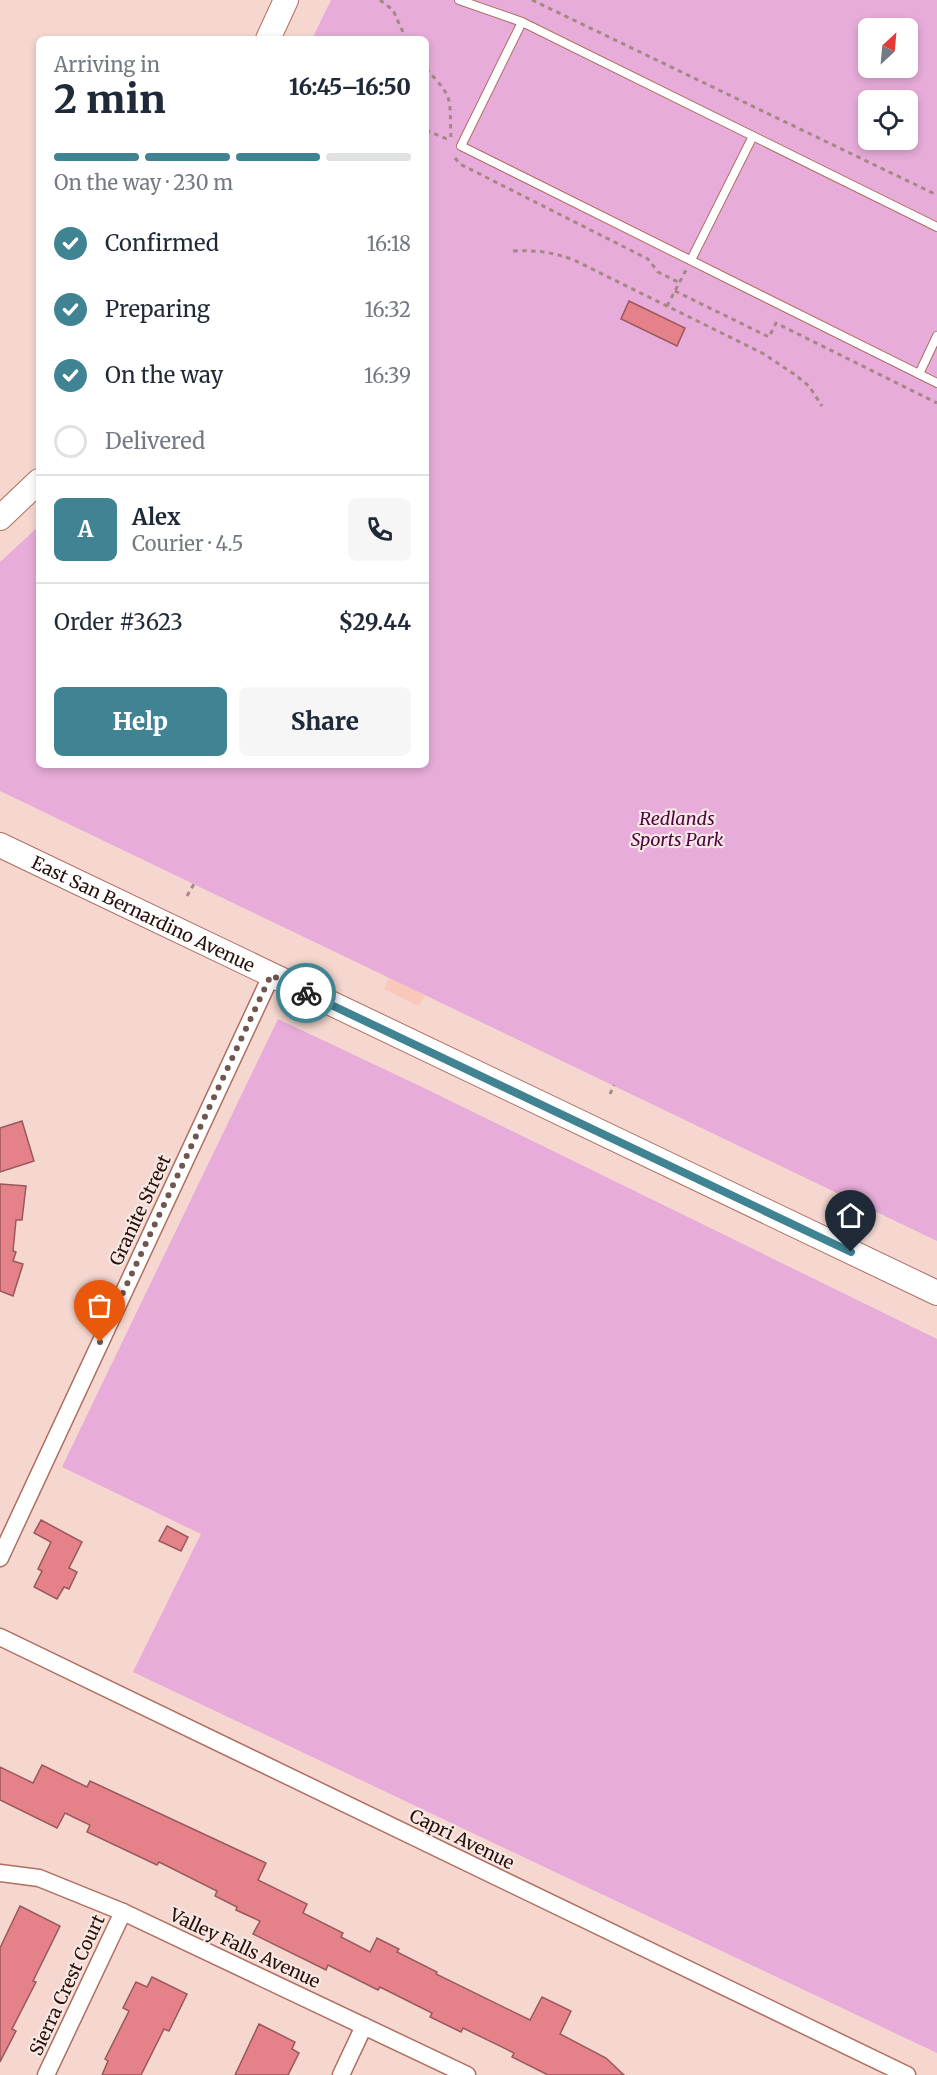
<!DOCTYPE html>
<meta charset="utf-8">
<style>
:root{--surface:#fff;--page:#f6f6f7;--text:#1f2937;--muted:#747a83;--line:#e0e1e3;--accent:#408393}
body{margin:0;font-family:Merriweather,serif;background:var(--page);color:var(--text);height:100vh;display:flex;flex-direction:column;font-size:22px;white-space:nowrap}
*{box-sizing:border-box;margin:0}
p{font-size:20px;color:var(--muted)}
.icon{flex:none;width:33px;height:33px;fill:none;stroke:currentColor;stroke-width:2;stroke-linecap:round;stroke-linejoin:round}
.map{position:relative;flex:1;overflow:hidden}
.details{position:absolute;left:36px;top:36px;width:393px;height:732px;display:flex;flex-direction:column;background:var(--surface);border-radius:9px;box-shadow:0 3px 9px #0003}
.details>*{flex:none}
.needle{width:39px;rotate:26deg}
.controls{position:absolute;left:858px;top:18px;display:grid;gap:12px}
.controls a{display:grid;place-items:center;width:60px;height:60px;border-radius:9px;background:var(--surface);box-shadow:0 3px 9px #0003;font-size:30px}
.pin{position:absolute;display:grid;place-items:center;width:51px;height:51px;color:#fff;margin:-62px -26px;border-radius:50% 50% 50% 0;rotate:-45deg;box-shadow:0 0 6px #0007}
.pin .icon{rotate:45deg}
.courier{position:absolute;display:grid;place-items:center;width:60px;height:60px;margin:-30px;border:4px solid #408393;border-radius:50%;background:#fff;color:#222;box-shadow:0 2px 8px #0007}
.overview em{font-style:normal;font-weight:800}
.overview div{display:flex;flex-direction:column-reverse}
.overview{display:flex;align-items:center;justify-content:space-between;height:102px;padding:0 18px}
h1{font-size:39px;font-weight:800;line-height:45px}
.bar{display:grid;grid-template-columns:repeat(4,1fr);gap:9px 6px;align-content:center;height:72px;padding:0 18px}
.bar i{height:8px;border-radius:4px;background:var(--line)}
.bar .active{background:var(--accent)}
.bar p{grid-column:span 4}
.line{display:flex;align-items:center;gap:15px;padding:0 18px;border-top:2px solid var(--line)}
.line div{flex:1}
.round{display:grid;place-items:center;flex:none;width:63px;height:63px;border-radius:9px;background:var(--page)}
ol{padding:0 18px;list-style:none}
li{display:flex;align-items:center;gap:18px;height:66px}
li p{margin-inline-start:auto}
li .icon{padding:6px;border-radius:50%;background:var(--accent);color:#fff;stroke-width:4}
li:last-child{color:var(--muted)}
li i{width:33px;height:33px;border:3px solid var(--line);border-radius:50%}
.button{display:flex;gap:12px;margin-top:auto;padding:12px 18px}
.button a{flex:1;height:69px;border-radius:9px;background:var(--accent);color:#fff;font-size:24px;font-weight:800;line-height:69px;text-align:center}
.button a+a{background:var(--page);color:var(--text)}
.map>svg:first-child{display:block}
.built{fill:#f9c8bb}
.green{fill:#e7acd9;fill-rule:evenodd}
.building{fill:#e48189;stroke:#9a585d;stroke-width:1.5}
.lines{fill:none;stroke-linecap:round;stroke-linejoin:round}
.lane-casing{stroke:#b06e5e;stroke-width:10}
.street-casing{stroke:#b06e5e;stroke-width:19}
.secondary-casing{stroke:#b06e5e;stroke-width:26}
.path{stroke:#a48881;stroke-width:3;stroke-dasharray:4.5 4.5;stroke-linecap:butt}
.lane{stroke:#fff;stroke-width:8}
.street{stroke:#fff;stroke-width:16}
.secondary{stroke:#fff;stroke-width:24}
.done{stroke:#70564f;stroke-width:6;stroke-dasharray:0 10.8}
.route{stroke:#408393;stroke-width:8}
.labels{text-anchor:middle;dominant-baseline:central;stroke-width:4.5;stroke-linejoin:round;paint-order:stroke}
.park-label{font-size:18px;font-style:italic;fill:#4c0542;stroke:#f7e8e4}
.street-label{font-size:18px;fill:#29100a;stroke:#f7e8e4}
</style>
<div class="map">
<svg width="937" height="2075" viewBox="0 0 937 2075">
<rect width="100%" height="100%" fill="#f5d7cf"/>
<path class="built" d="M389 978 425 995 419 1006 384 989Z"/>
<g class="green">
<path d="M331 0H937V1241L0 791V562L39 526V765H426V39H312ZM868 28H908V68H868ZM868 100H908V140H868Z"/>
<path d="M278 1019 424 1088 937 1339V2053L133 1672 201 1534 62 1467Z"/>
</g>
<g class="building">
<path d="M629 301 685 328 677 346 621 319Z"/>
<path d="M22 1121 34 1161 0 1172V1128Z"/>
<path d="M0 1184 26 1186 22 1220H16L13 1251 16 1252 13 1261 23 1264 13 1296 0 1291Z"/>
<path d="M41 1520 82 1542 69 1568 77 1572 69 1589 64 1587 57 1599 34 1587 42 1571 38 1569 51 1542 34 1533Z"/>
<path d="M167 1526 188 1537 181 1551 159 1541Z"/>
<path d="M42 1765 87 1787 90 1781 266 1863 258 1880 307 1904 303 1913 343 1933 341 1937 370 1952 377 1938 399 1949 397 1952 437 1972 436 1974 530 2020 542 1997 571 2011 560 2034 606 2058 624 2075H548L512 2057 514 2053 463 2028 461 2032 430 2017 432 2013 380 1987 378 1990 328 1965 326 1970 253 1934 260 1921 236 1910 237 1907 215 1896 217 1891 159 1862 157 1865 87 1832 90 1825 65 1813 57 1828 0 1800V1767L33 1783Z"/>
<path d="M20 1906 60 1926 33 1981 36 1982 12 2029 16 2031 0 2062V1948Z"/>
<path d="M152 1977 187 1994 169 2031 164 2029 141 2075H102L108 2061 105 2059 129 2011 123 2008 136 1982 147 1987Z"/>
<path d="M259 2024 295 2042 292 2049 299 2053 288 2075H235Z"/>
</g>
<g class="lines">
<defs>
<g id="lane">
<path d="M459 0 522 22 937 227"/>
<path d="M522 22 461 146 937 383"/>
<path d="M691 260 753 136"/>
<path d="M919 374 937 336"/>
</g>
<g id="street">
<path d="M0 1558 271 976"/>
<path d="M0 1637 907 2075"/>
<path d="M0 1873 39 1878 123 1912 467 2075"/>
<path d="M46 2075 123 1912"/>
<path d="M341 2075 364 2026"/>
</g>
<g id="secondary">
<path d="M268 39 286 0"/>
<path d="M0 518 39 481"/>
<path id="s1" d="M0 845 937 1293"/>
</g>
</defs>
<use href="#lane" class="lane-casing"/>
<use href="#street" class="street-casing"/>
<use href="#secondary" class="secondary-casing"/>
<g class="path">
<path d="M380 0 393 10 406 39"/>
<path d="M532 0 937 195"/>
<path d="M426 69C455 99 449 98 451 137"/>
<path d="M426 130 449 140"/>
<path d="M455 158 460 164 648 259 658 272 680 283"/>
<path d="M513 251C537 250 552 252 574 260L764 354 794 374 809 386 822 406"/>
<path d="M675 291 769 337 776 323 937 403"/>
<path d="M667 306 686 270"/>
<path d="M187 896 194 884"/>
<path d="M610 1094 614 1085"/>
</g>
<use href="#lane" class="lane"/>
<use href="#street" class="street"/>
<use href="#secondary" class="secondary"/>
</g>
<g class="lines">
<path class="done" d="M100 1342 271 975 306 993"/>
<path class="route" d="M306 993 851 1252"/>
</g>
<g class="labels">
<g class="park-label">
<text x="677" y="818">Redlands<tspan x="677" dy="21">Sports Park</tspan></text>
</g>
<g class="street-label">
<text stroke="none"><textPath href="#s1" startOffset="159">East San Bernardino Avenue</textPath></text>
<text transform="translate(140 1210) rotate(-65)">Granite Street</text>
<text transform="translate(462 1839) rotate(26)">Capri Avenue</text>
<text transform="translate(245 1948) rotate(25)">Valley Falls Avenue</text>
<text transform="translate(67 1985) rotate(-65)">Sierra Crest Court</text>
</g>
</g>
</svg>
<div class="controls">
<a><svg class="needle" viewBox="-14 -14 28 28"><path d="M0-13l5 13h-10z" fill="#e53935"/><path d="M0 13l5-13h-10z" fill="#747a83"/></svg></a>
<a><svg class="icon" aria-label="locate" viewBox="0 0 24 24"><circle cx="12" cy="12" r="6"/><path d="M12 2v4M12 18v4M2 12h4M18 12h4"/></svg></a>
</div>
<div class="pin" style="left:100px;top:1342px;background:#ea580c"><svg class="icon" aria-label="bag" viewBox="0 0 24 24"><path d="M5 8h14l-1 12H6zM9 8a3 3 0 0 1 6 0"/></svg></div>
<div class="pin" style="left:851px;top:1252px;background:#1f2937"><svg class="icon" aria-label="home" viewBox="0 0 24 24"><path d="M3 11l9-7 9 7M6 9v11h12V9"/></svg></div>
<div class="courier" style="left:306px;top:993px"><svg class="icon" aria-label="bike" viewBox="0 0 24 24"><circle cx="6" cy="16" r="4"/><circle cx="18" cy="16" r="4"/><path d="M6 16l4-8h5l3 8M10 8l3 8H6M13 5h3"/></svg></div>
<section class="details">
<div class="overview"><div><h1>2 min</h1><p>Arriving in</p></div><em>16:45–16:50</em></div>
<div class="bar"><i class="active"></i><i class="active"></i><i class="active"></i><i></i><p>On the way · 230 m</p></div>
<ol>
<li><svg class="icon" aria-label="check" viewBox="0 0 24 24"><path d="M5 12l5 5 9-10"/></svg>Confirmed<p>16:18</p></li>
<li><svg class="icon" aria-label="check" viewBox="0 0 24 24"><path d="M5 12l5 5 9-10"/></svg>Preparing<p>16:32</p></li>
<li><svg class="icon" aria-label="check" viewBox="0 0 24 24"><path d="M5 12l5 5 9-10"/></svg>On the way<p>16:39</p></li>
<li><i></i>Delivered</li>
</ol>
<div class="line" style="height:108px"><b class="round" style="background:var(--accent);color:#fff">A</b><div><b>Alex</b><p>Courier · 4.5</p></div><a class="round"><svg class="icon" aria-label="phone" viewBox="0 0 24 24"><path d="M5 4h4l2 5-3 2q2 4 5 5l2-3 5 2v4C11 20 4 13 5 4z"/></svg></a></div>
<div class="line" style="height:78px"><div>Order #3623</div><b>$29.44</b></div>
<div class="button"><a>Help</a><a>Share</a></div>
</section>
</div>
